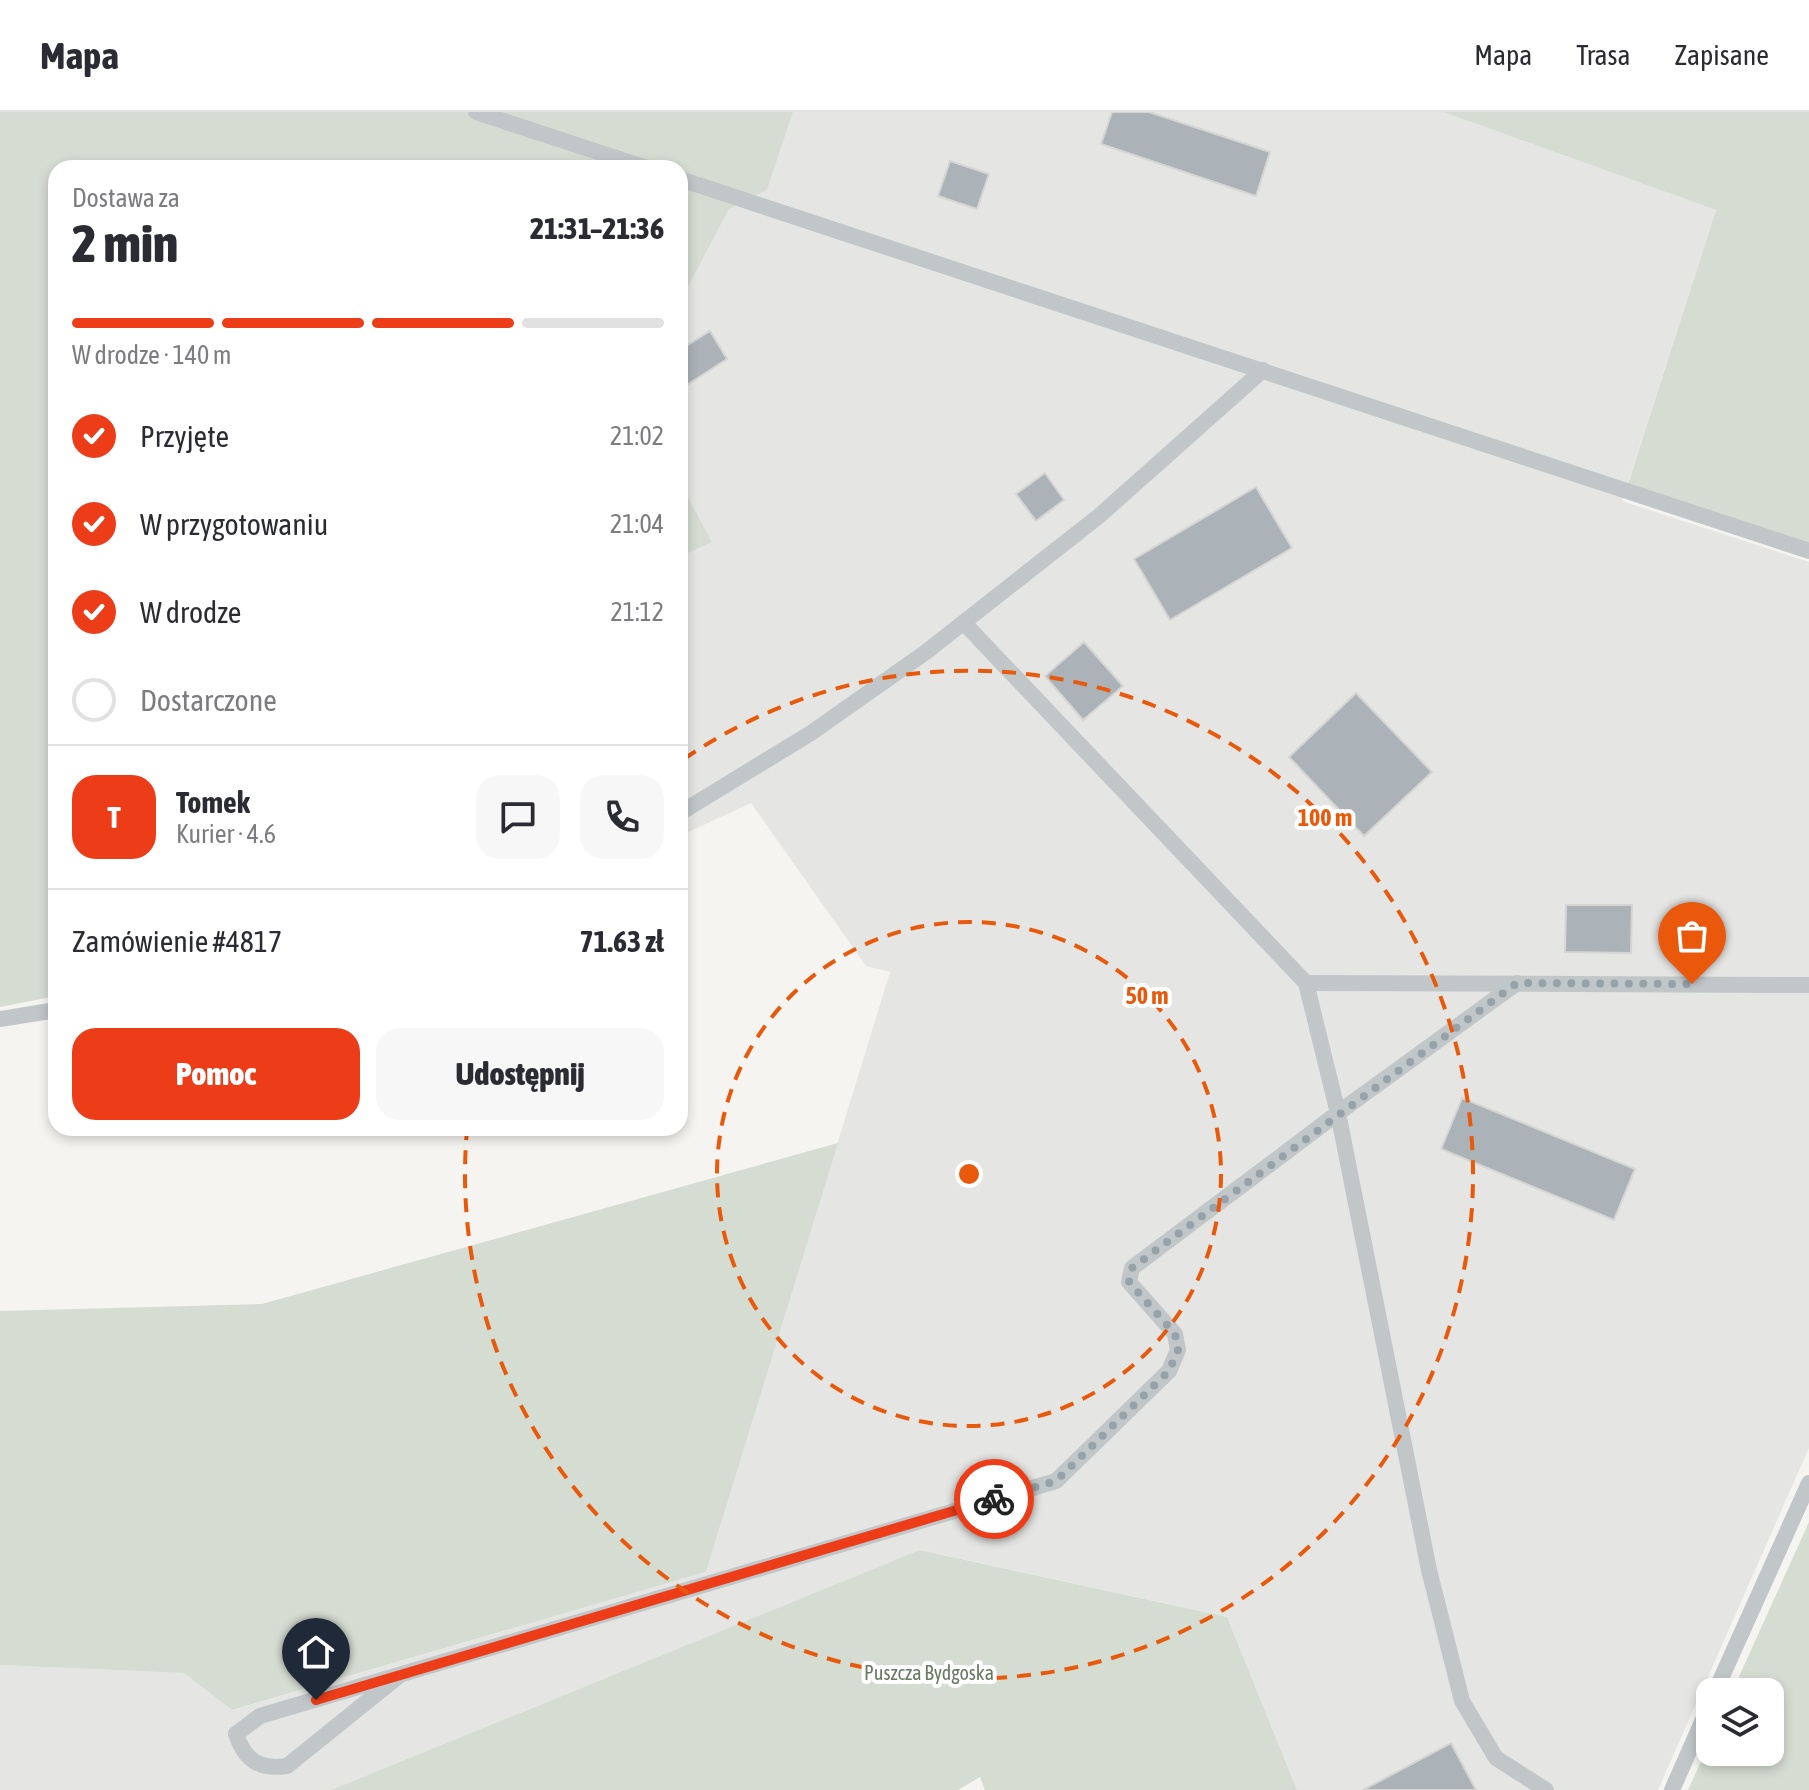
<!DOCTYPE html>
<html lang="pl">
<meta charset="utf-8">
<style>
:root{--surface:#fff;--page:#f7f7f7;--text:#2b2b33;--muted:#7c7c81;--line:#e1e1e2;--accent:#ec3d18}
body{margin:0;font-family:"Asap Condensed",sans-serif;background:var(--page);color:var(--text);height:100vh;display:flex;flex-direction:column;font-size:30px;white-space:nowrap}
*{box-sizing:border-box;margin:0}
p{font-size:26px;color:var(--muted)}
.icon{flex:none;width:44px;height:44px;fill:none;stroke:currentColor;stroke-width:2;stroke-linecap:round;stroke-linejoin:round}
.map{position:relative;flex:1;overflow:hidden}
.sheet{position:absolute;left:48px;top:48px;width:640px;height:976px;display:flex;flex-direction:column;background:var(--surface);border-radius:24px;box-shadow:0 4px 12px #0003}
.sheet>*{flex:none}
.buttons{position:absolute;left:1696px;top:1566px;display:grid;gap:16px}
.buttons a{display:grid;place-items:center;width:88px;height:88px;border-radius:16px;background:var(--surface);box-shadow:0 4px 12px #0003;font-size:40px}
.pin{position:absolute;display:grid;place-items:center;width:68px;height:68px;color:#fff;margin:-82px -34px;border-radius:50% 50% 50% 0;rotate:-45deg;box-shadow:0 0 8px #0007}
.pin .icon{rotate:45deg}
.courier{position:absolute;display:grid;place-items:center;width:80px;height:80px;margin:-40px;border:6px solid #ec3d18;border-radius:50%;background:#fff;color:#222;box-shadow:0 2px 10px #0007}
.headline em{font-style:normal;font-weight:800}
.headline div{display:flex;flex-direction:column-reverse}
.headline{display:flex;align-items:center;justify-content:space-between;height:136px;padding:0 24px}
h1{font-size:52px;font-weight:800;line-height:60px}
.bar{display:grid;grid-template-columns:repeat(4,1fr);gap:12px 8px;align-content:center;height:96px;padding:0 24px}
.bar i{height:10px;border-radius:6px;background:var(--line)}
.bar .current{background:var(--accent)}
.bar p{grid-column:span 4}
.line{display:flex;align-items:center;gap:20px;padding:0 24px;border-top:2px solid var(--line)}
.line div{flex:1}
.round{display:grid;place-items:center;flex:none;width:84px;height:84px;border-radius:24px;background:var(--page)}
ol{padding:0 24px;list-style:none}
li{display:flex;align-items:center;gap:24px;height:88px}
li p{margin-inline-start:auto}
li .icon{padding:8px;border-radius:50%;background:var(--accent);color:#fff;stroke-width:4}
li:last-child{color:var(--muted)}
li i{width:44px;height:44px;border:4px solid var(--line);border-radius:50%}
.primary-button{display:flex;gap:16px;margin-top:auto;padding:16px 24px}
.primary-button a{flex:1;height:92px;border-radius:24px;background:var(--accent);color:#fff;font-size:32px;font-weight:800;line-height:92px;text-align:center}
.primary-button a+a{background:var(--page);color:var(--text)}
header{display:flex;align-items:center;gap:48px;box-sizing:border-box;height:112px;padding:0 40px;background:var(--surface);border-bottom:2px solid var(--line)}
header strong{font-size:38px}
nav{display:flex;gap:44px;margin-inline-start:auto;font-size:28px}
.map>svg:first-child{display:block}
.built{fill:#e5e6e3}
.green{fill:#d5dcd1}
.building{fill:#abb3b8;stroke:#d5d5d3;stroke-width:2}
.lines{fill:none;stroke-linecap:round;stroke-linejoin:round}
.service{stroke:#c1c6c8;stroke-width:16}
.done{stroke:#95a2a9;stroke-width:8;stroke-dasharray:0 14.4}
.route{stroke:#ec3d18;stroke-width:10}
.ring{fill:none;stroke:#e8590c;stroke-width:4;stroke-dasharray:14 10}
.labels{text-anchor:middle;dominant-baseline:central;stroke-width:8;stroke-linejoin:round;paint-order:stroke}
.park-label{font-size:20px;fill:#677a61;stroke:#fff}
.centre{fill:#e8590c;stroke:#fff;stroke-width:4}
.ring-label{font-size:24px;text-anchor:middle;font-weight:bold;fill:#e8590c;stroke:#fff;stroke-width:8;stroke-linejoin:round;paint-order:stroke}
</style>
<header>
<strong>Mapa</strong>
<nav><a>Mapa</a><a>Trasa</a><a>Zapisane</a></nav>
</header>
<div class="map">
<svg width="1809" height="1678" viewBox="0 0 1809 1678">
<rect width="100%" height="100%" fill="#f5f4f0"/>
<path class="built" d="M793 0H1443L1716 98 1622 389 1809 450V1336L1658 1678H1297L1227 1505 921 1438 331 1678H0V1553L184 1561 233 1598 706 1460 890 860 866 854 751 691 680 724V445L712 430 680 370V190L729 97 767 78Z"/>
<g class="green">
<path d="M0 0H793L767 78 729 97 680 190V56H56V884L0 895Z"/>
<path d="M1443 0H1809V439L1626 378 1716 98Z"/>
<path d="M680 370 712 430 680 445Z"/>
<path d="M838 1031 706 1460 232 1598 184 1561 0 1553V1199L262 1192Z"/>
<path d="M1809 1410V1678H1688L1710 1630V1640H1770V1580H1732Z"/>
<path d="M920 1438 1227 1505 1297 1678H985L980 1665 958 1678H331Z"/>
</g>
<g class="building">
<path d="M1112 0H1149L1270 40 1256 84 1101 32Z"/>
<path d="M950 49 989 62 977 97 938 84Z"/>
<path d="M710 219 727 247 682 276 680 238Z"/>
<path d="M1045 361 1064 388 1036 409 1016 382Z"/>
<path d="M1256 375 1292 436 1170 508 1134 447Z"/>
<path d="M1084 530 1123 574 1083 608 1045 564Z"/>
<path d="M1356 581 1432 660 1364 724 1289 645Z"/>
<path d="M1566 793H1632L1631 841 1565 840Z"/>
<path d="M1462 986 1635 1057 1614 1108 1441 1037Z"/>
<path d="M1451 1631 1476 1678H1363Z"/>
</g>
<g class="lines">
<g class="service">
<path d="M476 0 647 56"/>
<path d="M680 67 1809 439"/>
<path d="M964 511 1306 871 1338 1001 1429 1458 1462 1589 1496 1646 1546 1678"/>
<path d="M680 701 811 621 926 540 1099 404 1263 258"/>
<path d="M1306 871 1809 873"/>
<path d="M0 907 56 898"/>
<path d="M400 1563 287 1654C260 1658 245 1649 236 1622L260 1604 1056 1369 1169 1259 1178 1238 1175 1222 1129 1170 1132 1156 1338 1001 1517 871"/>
<path d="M1715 1580 1809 1371"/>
<path d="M1672 1678 1710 1592"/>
</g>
</g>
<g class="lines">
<path class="done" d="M994 1387 1056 1369 1169 1259 1178 1238 1175 1222 1129 1170 1132 1156 1517 871 1692 872"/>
<path class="route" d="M316 1588 994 1387"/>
</g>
<g class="ring">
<circle cx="969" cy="1062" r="252"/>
<path d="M684 647A504 504 0 1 1 467 1018"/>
</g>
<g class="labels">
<g class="park-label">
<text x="929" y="1560">Puszcza Bydgoska</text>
</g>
</g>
<circle cx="969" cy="1062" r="12" class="centre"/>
<g class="ring-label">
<text x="1325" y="714">100 m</text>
<text x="1147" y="892">50 m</text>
</g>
</svg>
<div class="buttons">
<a><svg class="icon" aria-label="layers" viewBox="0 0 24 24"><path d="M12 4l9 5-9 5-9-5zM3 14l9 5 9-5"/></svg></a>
</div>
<div class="pin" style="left:1692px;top:872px;background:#ea580c"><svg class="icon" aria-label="bag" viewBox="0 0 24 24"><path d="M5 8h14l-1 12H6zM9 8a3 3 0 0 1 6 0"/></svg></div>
<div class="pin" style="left:316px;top:1588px;background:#1f2937"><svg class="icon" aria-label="home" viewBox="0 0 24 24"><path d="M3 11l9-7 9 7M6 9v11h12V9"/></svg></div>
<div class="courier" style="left:994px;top:1387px"><svg class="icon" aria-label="bike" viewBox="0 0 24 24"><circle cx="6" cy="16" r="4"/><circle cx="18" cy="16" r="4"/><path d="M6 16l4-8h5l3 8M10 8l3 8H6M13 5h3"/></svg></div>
<section class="sheet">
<div class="headline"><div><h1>2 min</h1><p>Dostawa za</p></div><em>21:31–21:36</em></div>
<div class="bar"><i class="current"></i><i class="current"></i><i class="current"></i><i></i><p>W drodze · 140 m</p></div>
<ol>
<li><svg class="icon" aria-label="check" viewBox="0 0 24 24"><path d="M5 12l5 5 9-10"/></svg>Przyjęte<p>21:02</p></li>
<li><svg class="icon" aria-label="check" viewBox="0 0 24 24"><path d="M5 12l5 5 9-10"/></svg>W przygotowaniu<p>21:04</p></li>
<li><svg class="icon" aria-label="check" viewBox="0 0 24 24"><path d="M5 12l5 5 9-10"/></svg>W drodze<p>21:12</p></li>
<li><i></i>Dostarczone</li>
</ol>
<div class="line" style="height:144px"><b class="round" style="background:var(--accent);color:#fff">T</b><div><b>Tomek</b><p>Kurier · 4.6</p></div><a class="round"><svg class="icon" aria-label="chat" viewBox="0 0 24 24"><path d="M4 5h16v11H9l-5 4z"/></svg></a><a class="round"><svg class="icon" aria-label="phone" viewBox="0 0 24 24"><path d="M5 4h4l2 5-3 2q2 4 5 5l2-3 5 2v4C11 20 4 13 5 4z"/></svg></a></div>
<div class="line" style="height:104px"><div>Zamówienie #4817</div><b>71.63 zł</b></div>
<div class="primary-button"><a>Pomoc</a><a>Udostępnij</a></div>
</section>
</div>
